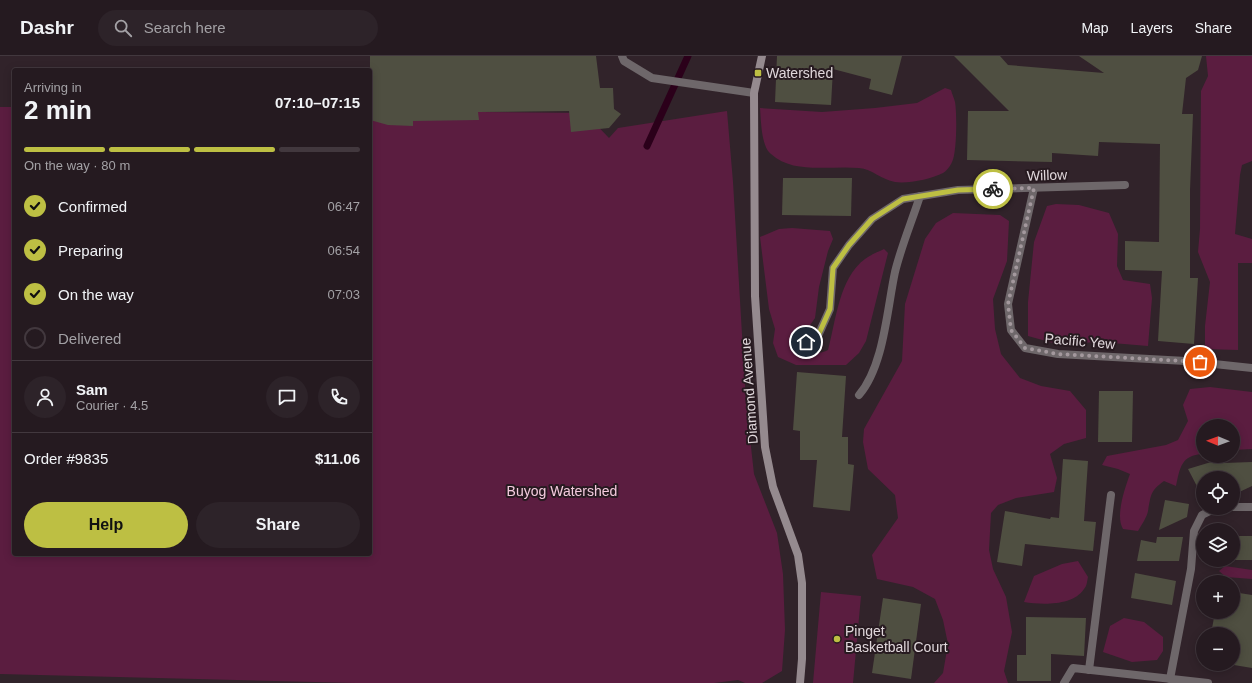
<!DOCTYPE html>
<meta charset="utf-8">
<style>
:root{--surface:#251a20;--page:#2d2329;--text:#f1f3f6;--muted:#a3a1a5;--line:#42383e;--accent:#bdbf43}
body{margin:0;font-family:Helvetica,sans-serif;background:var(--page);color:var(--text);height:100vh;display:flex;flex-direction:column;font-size:15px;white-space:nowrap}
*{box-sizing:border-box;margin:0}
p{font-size:13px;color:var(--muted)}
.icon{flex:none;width:22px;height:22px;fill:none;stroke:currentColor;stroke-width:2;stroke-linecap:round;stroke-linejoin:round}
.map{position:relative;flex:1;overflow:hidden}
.details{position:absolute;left:12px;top:12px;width:360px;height:488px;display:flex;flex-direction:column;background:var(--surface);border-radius:4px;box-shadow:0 2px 10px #0003,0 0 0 1px var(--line)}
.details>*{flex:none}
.needle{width:26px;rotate:271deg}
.buttons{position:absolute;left:1196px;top:363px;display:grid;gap:8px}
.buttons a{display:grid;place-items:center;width:44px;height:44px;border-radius:50%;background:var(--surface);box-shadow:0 2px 10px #0003,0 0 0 1px var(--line);font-size:20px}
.pin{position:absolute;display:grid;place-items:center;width:34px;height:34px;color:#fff;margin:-17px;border:2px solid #fff;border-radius:50%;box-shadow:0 1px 4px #0007}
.courier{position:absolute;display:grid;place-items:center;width:40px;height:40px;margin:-20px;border:3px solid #bdbf43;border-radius:50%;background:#fff;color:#222;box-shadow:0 1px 5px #0007}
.summary em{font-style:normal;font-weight:700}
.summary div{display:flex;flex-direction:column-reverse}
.summary{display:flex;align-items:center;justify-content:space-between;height:68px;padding:0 12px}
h1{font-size:26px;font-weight:700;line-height:30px}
.bar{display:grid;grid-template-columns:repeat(4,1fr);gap:6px 4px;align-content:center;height:48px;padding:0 12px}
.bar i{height:5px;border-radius:3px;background:var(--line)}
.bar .selected{background:var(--accent)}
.bar p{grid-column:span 4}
.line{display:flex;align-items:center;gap:10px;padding:0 12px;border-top:1px solid var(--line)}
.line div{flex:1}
.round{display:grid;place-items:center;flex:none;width:42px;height:42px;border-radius:21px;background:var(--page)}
ol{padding:0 12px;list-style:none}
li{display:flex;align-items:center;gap:12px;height:44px}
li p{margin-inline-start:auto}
li .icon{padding:4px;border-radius:50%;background:var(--accent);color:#111;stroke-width:4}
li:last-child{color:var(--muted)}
li i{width:22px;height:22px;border:2px solid var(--line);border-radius:50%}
.primary-button{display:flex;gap:8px;margin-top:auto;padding:8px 12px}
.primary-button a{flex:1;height:46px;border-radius:24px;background:var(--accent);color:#111;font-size:16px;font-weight:700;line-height:46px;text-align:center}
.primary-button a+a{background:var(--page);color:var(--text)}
header{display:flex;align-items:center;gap:24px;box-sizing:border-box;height:56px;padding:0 20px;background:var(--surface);border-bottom:1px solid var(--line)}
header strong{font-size:19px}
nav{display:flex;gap:22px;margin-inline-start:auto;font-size:14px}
.search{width:280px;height:36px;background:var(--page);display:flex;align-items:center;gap:10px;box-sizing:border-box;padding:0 14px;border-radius:22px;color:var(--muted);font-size:15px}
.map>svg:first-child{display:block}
.green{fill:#5b1d40}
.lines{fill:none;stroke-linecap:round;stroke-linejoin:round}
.stream{stroke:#2b001a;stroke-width:7}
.building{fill:#4f4f41}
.street{stroke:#6e676a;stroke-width:8}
.secondary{stroke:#958a8f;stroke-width:8}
.done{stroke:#a3989d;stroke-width:4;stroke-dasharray:0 7.2}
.route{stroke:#bdbf43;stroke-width:5}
.poi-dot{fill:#bdbf43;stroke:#271a20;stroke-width:1.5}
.labels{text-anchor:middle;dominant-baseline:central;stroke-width:4;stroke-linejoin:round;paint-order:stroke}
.poi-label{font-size:14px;fill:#e0d7db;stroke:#271a20;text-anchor:start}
.street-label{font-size:14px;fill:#e0d7db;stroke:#271a20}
.park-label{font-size:14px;fill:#f4cbde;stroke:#271a20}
</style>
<header>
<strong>Dashr</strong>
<div class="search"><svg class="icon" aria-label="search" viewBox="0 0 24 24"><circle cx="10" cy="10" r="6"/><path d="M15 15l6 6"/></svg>Search here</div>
<nav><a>Map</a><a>Layers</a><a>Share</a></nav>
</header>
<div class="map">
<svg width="1252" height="627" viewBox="0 0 1252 627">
<rect width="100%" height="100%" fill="#31232a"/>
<g class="green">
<path d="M1206 0H1252V105L1242 109 1240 119 1235 178 1252 183V207H1238V294L1205 293V270L1210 226 1198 196 1200 173 1201 35 1208 20Z"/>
<path d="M945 32 951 34C952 38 954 42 955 46 957 56 957 97 952 106 951 109 946 116 943 117 932 123 907 128 895 126 882 124 872 113 859 112 831 109 794 119 771 98 761 90 761 64 760 52L822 56 875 52 917 47Z"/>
<path d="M0 51H14V498H370V55L585 57 609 82 618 72 727 55 733 126 746 346 754 418 777 477 783 518 785 574 782 615 762 627H745L738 624 714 627H355L0 618Z"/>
<path d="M1056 148 1079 149 1109 157 1118 178 1117 210 1123 224 1150 228 1152 242 1148 290 1100 286 1057 288 1028 280V246L1034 186 1047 150Z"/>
<path d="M953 157 1000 159 1009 165 1007 205 993 243 995 273 1001 298 1020 322 1041 330 1070 335 1086 354V382L1064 388 1050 398 1057 422 1054 436 1016 442 998 449 991 457 989 494 993 513 1006 541 1012 576 1004 615 1008 627H934L943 617 948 588 943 564 935 543 913 531 877 523 872 499 898 462 895 439 868 413 863 386 864 373 902 305 905 248 925 183 936 167Z"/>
<path d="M792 172 830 175 833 183 828 195 819 231 815 262 806 275 808 293C816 297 819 298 828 294 836 265 839 222 865 203 870 199 878 196 884 193L888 197 866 285 859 297 846 309H796L778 301 773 287 775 273 769 253 760 181 779 173Z"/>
<path d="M1210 331 1252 336V393L1233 394V370H1203V398C1181 399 1180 412 1176 430L1164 425C1150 435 1151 439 1148 455 1147 461 1142 468 1138 475L1123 473C1115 460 1125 432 1130 418L1118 413 1102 409 1107 400 1166 389 1178 384 1188 365 1183 349 1190 333Z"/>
<path d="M1078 505 1088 521C1087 525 1087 530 1084 533 1073 550 1042 549 1024 546L1034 520 1062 508Z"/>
<path d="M1225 510 1252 514V523L1226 521 1219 515Z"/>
<path d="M821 536 861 540 853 627H813Z"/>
<path d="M1124 562 1144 566 1163 581V595L1157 604 1132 606 1103 596 1110 570Z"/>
</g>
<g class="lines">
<path class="stream" d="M647 90 688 0"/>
</g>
<g class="building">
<path d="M370 0H596L600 32H613L614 53 621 58 609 72 571 76 569 55 478 56 479 64 413 65V70L388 69 370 64Z"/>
<path d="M777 0H902L892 39 869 33 871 23 833 13 831 49 775 46Z"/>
<path d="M954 0H1000L1008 9 1104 17 1079 0H1202L1198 14 1186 22 1182 58H1193L1190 134V222H1198L1194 288 1158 285 1162 215 1125 214V185L1159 186 1160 88 1099 86 1098 100 1052 97V106L967 104 968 55H1009Z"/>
<path d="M783 122H852L851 160 782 159Z"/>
<path d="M797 316 846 320 842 381H848V408L854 409 850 455 813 451 817 404H800V375L793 374Z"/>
<path d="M1099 335H1133L1132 386H1098Z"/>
<path d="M1063 403 1088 405 1084 465 1096 466 1093 495 1025 488 1022 510 997 506 1005 455 1050 463 1051 461 1059 462Z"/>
<path d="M1221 403 1224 407 1252 406V430L1233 439V422H1203L1202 440 1188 413Z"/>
<path d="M1165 444 1189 448 1187 461 1159 474Z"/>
<rect x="1233" y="480" width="19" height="24"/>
<path d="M1157 481H1183L1179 505H1137L1141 484 1156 487Z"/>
<path d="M1135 517 1176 525 1172 549 1131 542Z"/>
<path d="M1233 536 1252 539V612L1228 608H1233V578H1211L1215 556H1233Z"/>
<path d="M883 542 921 548 911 623 872 617Z"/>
<path d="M1026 561 1086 562 1084 600 1051 598V625H1017V599H1026Z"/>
</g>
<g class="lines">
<g class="street">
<path d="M622 0 624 5 652 22 754 37"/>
<path d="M1034 132 1008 248 1011 274 1025 292 1058 298 1186 305 1252 312"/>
<path d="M795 290 817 282 830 253 833 212 849 189 872 163 903 143 958 134 1125 129"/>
<path d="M859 339C884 310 887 253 895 216 901 191 912 165 920 140"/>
<path d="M1233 451H1252"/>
<path d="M1089 614 1111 439"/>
<path d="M1170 623 1191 513 1194 475 1202 459 1216 452"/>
<path d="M1064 627 1073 612 1208 627"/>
</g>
<path class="secondary" d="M762 0 754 37 755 240 765 391 773 431 798 499 802 527V603L800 627"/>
</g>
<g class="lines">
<path class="done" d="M993 133 1034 132 1008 248 1011 274 1025 292 1058 298 1200 306"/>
<path class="route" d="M806 286 817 282 830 253 833 212 849 189 872 163 903 143 958 134 993 133"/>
</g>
<g class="poi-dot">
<rect x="754" y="13" width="8" height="8" rx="2"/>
<circle cx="837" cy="583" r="4"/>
</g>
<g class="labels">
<g class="poi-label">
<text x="766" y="17">Watershed</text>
<text x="845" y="575">Pinget<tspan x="845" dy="16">Basketball Court</tspan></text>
</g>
<g class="street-label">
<text transform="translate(1047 119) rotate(-2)">Willow</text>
<text transform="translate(1080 285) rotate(5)">Pacific Yew</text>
<text transform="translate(749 335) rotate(-94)">Diamond Avenue</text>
</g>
<g class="park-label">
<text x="562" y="435">Buyog Watershed</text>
</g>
</g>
</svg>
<div class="buttons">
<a><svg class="needle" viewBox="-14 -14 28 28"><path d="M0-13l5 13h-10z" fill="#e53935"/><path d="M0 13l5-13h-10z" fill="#a3a1a5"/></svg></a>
<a><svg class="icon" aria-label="locate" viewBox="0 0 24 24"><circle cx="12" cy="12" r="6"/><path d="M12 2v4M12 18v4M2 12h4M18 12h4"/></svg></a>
<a><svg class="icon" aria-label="layers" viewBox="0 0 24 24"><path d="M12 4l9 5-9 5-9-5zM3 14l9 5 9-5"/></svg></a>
<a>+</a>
<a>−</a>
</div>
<div class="pin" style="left:1200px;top:306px;background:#ea580c"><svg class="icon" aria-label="bag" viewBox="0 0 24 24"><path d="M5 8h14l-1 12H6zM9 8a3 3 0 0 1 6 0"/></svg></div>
<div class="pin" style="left:806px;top:286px;background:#1f2937"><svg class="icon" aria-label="home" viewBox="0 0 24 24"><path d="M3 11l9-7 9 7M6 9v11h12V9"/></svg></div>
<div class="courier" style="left:993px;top:133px"><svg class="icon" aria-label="bike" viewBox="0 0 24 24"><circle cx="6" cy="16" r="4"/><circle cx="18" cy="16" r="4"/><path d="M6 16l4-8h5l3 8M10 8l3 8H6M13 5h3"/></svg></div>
<section class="details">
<div class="summary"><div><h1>2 min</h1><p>Arriving in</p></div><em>07:10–07:15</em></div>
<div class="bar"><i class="selected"></i><i class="selected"></i><i class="selected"></i><i></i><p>On the way · 80 m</p></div>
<ol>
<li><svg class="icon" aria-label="check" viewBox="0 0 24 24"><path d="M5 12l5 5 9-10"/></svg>Confirmed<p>06:47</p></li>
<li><svg class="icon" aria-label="check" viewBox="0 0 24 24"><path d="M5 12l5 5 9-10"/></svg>Preparing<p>06:54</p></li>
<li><svg class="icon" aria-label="check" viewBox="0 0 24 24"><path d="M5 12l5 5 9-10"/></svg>On the way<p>07:03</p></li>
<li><i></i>Delivered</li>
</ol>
<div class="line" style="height:72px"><a class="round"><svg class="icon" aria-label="person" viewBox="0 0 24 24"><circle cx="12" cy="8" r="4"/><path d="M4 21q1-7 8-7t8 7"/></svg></a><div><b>Sam</b><p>Courier · 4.5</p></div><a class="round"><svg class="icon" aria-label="chat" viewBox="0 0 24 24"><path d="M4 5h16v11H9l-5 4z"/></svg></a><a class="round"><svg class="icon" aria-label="phone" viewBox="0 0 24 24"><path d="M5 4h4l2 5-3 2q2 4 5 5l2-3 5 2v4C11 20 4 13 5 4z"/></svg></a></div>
<div class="line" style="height:52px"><div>Order #9835</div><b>$11.06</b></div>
<div class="primary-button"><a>Help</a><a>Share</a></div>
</section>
</div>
